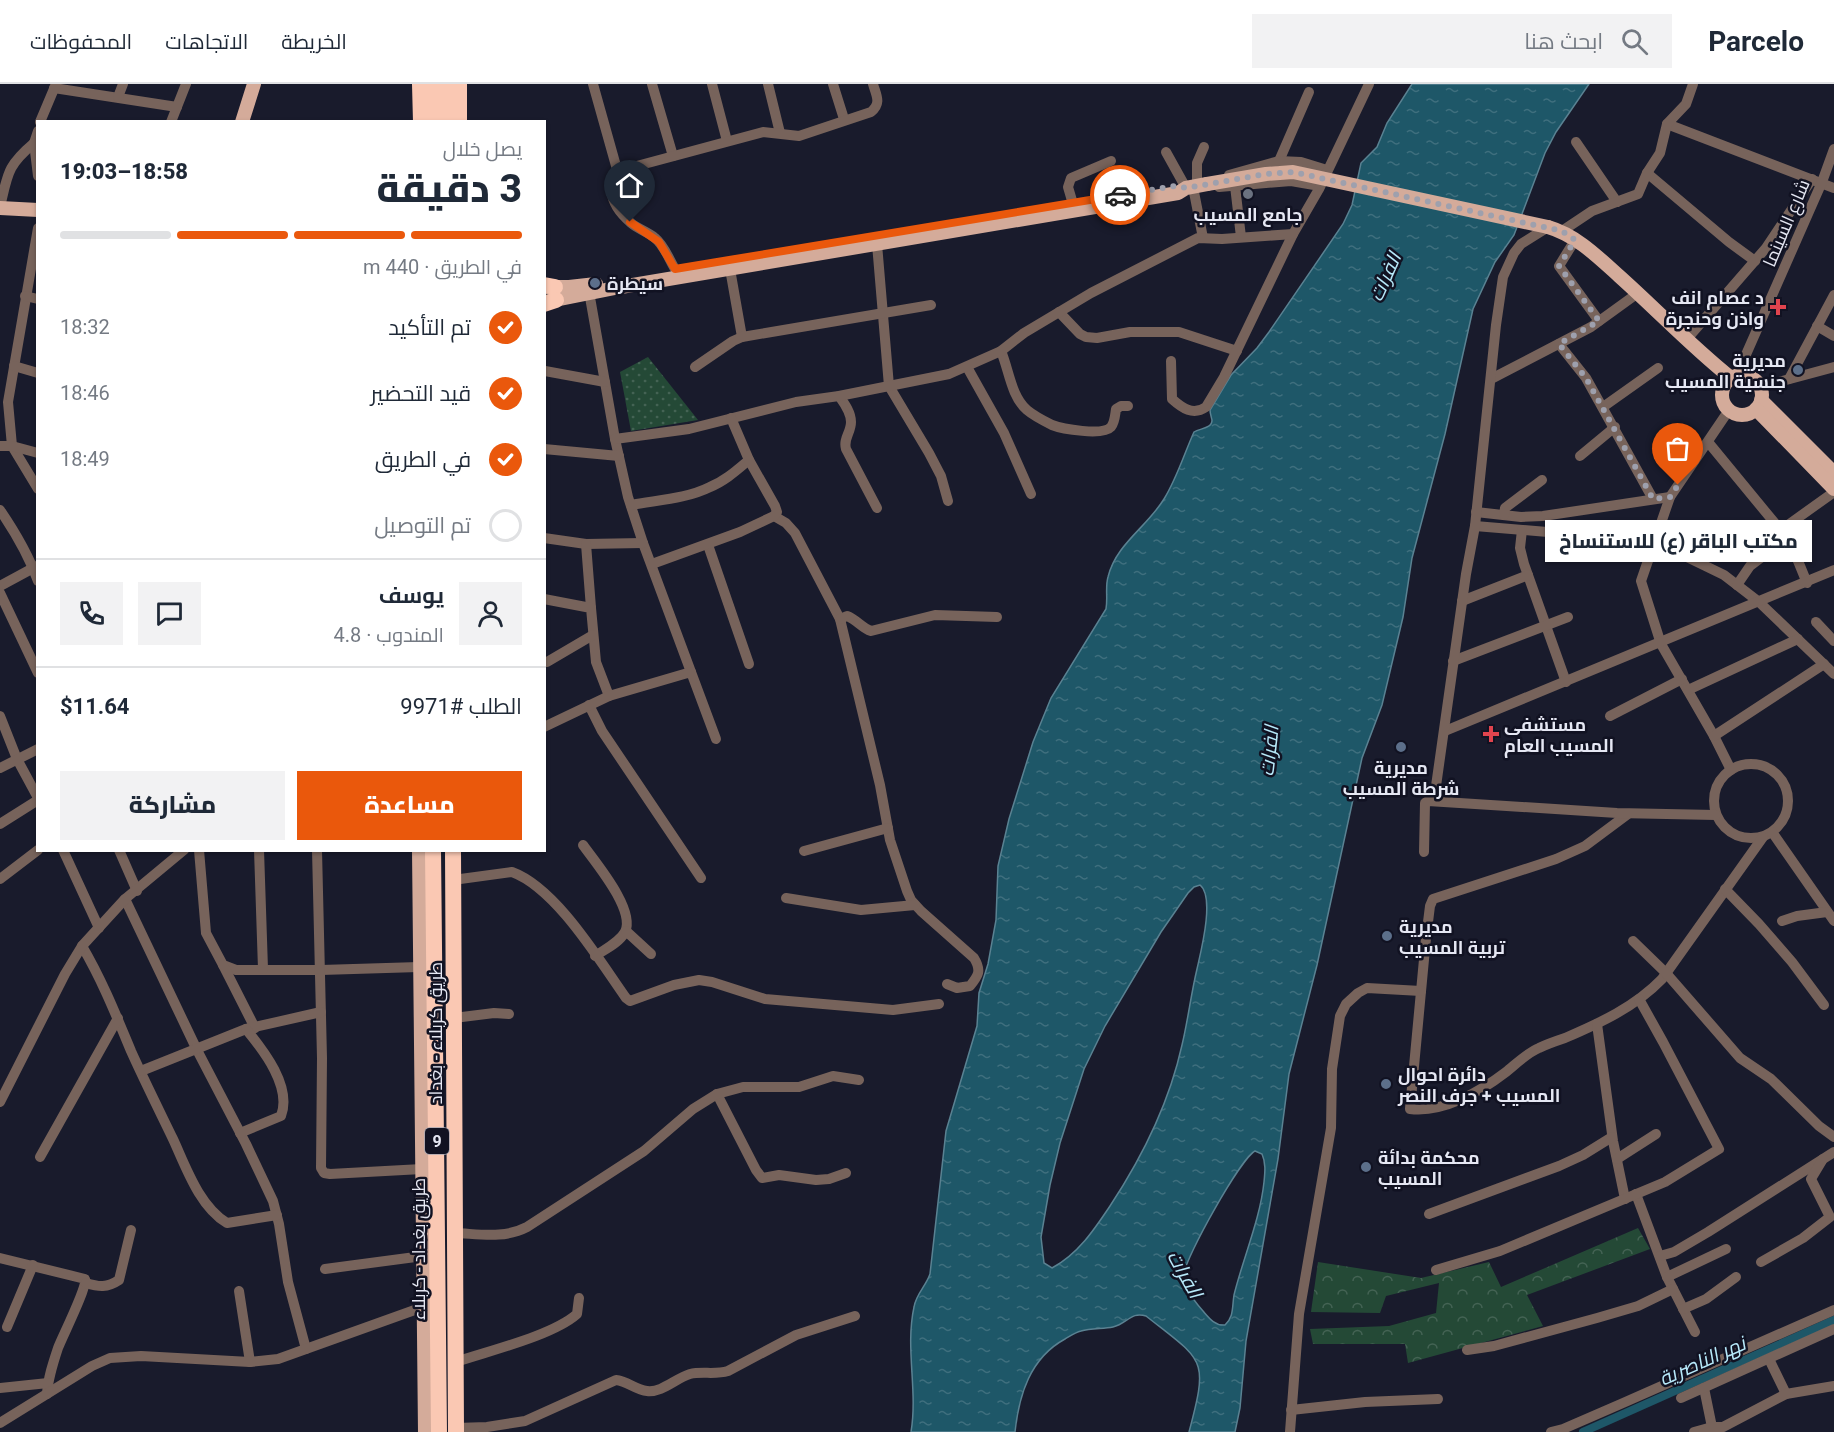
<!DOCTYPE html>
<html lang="ar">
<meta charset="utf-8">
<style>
:root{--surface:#fff;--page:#f2f2f3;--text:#1f2937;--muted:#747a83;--line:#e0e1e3;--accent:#ea580c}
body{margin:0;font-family:Roboto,Cairo,sans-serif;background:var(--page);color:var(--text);direction:rtl;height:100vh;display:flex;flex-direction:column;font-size:22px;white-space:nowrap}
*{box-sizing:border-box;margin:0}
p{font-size:20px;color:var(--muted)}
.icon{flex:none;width:33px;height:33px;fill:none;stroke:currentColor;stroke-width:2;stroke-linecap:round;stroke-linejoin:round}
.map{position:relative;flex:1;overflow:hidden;direction:ltr}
.drawer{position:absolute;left:36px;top:36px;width:510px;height:732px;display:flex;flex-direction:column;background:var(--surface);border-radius:0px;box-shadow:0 2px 4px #0004;direction:rtl}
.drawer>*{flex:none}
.pin{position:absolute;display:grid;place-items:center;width:51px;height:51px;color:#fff;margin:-62px -26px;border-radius:50% 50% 50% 0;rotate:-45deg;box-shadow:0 0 6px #0007}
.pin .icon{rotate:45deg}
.courier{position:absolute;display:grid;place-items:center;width:60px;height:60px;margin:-30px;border:4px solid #ea580c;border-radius:50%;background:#fff;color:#222;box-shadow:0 2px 8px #0007}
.bubble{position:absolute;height:42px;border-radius:0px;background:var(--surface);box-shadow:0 2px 4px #0004;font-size:20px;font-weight:800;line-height:42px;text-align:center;direction:rtl}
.overview em{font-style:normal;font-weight:800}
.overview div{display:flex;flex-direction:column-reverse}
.overview{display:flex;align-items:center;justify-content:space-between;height:102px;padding:0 24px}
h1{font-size:39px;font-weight:800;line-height:45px}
.bar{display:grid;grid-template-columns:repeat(4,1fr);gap:9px 6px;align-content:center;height:72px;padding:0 24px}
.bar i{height:8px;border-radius:4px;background:var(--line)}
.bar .active{background:var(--accent)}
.bar p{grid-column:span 4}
.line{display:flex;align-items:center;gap:15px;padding:0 24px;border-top:2px solid var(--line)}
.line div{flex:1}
.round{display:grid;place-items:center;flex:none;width:63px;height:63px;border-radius:0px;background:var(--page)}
ol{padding:0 24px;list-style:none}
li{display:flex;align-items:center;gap:18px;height:66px}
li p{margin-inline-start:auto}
li .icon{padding:6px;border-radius:50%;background:var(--accent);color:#fff;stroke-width:4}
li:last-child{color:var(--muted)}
li i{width:33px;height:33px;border:3px solid var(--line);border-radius:50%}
.action{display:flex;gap:12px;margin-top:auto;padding:12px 24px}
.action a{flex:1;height:69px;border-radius:0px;background:var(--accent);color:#fff;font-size:24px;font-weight:800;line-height:69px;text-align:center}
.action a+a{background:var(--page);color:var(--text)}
header{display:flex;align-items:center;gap:36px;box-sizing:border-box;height:84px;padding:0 30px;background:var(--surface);border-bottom:2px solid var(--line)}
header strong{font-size:28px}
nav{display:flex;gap:33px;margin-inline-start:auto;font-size:21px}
.search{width:420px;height:54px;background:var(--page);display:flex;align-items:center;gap:15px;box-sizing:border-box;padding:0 21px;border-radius:0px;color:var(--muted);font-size:22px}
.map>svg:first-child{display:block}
.grass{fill:url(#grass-dots)}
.forest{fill:url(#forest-crowns)}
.water{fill:url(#water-ripples);stroke:#5a8292;stroke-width:1.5;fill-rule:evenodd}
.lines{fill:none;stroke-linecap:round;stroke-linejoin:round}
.canal{stroke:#1e5768;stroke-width:8}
.minor{stroke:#77635b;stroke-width:10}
.major{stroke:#d4ab9a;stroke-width:14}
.highway{stroke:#fac8b3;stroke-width:16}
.major-bridge{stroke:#d4ab9a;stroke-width:14}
.done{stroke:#9ea0ad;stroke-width:6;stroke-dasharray:0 10.8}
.route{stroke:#ea580c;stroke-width:8}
.worship-dot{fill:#6b7280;stroke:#111222;stroke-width:2}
.service-dot{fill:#5c6f8a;stroke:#111222;stroke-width:2}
.health-dot{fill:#e0444e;stroke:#111222;stroke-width:2}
.labels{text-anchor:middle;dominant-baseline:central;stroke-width:5;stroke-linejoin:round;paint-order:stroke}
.shield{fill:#111222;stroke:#a5a7b4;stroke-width:1.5}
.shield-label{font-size:16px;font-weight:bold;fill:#e5e7f3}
.poi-label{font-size:18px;font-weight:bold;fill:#e5e7f3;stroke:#111222;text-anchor:start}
.street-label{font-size:18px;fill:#e5e7f3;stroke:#111222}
.water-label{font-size:20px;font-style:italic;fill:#b7e9fa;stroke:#111222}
</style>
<header>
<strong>Parcelo</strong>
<div class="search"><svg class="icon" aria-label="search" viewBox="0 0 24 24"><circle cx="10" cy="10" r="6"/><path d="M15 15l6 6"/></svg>ابحث هنا</div>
<nav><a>الخريطة</a><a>الاتجاهات</a><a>المحفوظات</a></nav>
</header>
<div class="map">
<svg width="1834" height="1348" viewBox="0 0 1834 1348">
<defs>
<pattern id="grass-dots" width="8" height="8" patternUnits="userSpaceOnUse" patternTransform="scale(1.5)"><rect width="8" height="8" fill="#244936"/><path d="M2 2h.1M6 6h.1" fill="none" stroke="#446354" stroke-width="1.8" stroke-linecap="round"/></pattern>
<pattern id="forest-crowns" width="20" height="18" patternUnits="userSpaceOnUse" patternTransform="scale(1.5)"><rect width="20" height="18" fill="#244936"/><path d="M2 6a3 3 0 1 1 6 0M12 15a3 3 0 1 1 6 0" fill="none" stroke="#446354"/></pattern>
<pattern id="water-ripples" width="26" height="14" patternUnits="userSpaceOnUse" patternTransform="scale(1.5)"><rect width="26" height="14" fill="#1e5768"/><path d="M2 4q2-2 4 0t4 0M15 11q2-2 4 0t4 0" fill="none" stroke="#3f6f7e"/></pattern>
</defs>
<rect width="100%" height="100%" fill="#191b2c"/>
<path class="grass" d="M648 273 698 336 631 347 620 288Z"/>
<path class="forest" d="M1638 1144 1650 1165 1527 1211 1543 1242 1408 1279 1405 1260H1313L1310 1245 1389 1242 1436 1229 1439 1199 1386 1212 1380 1229 1311 1228 1318 1178 1421 1194 1489 1178 1501 1203Z"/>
<path class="water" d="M1412 0H1589L1556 48 1545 69 1514 151 1495 178 1473 225 1445 350 1412 474 1403 533 1382 621 1362 674 1317 881 1289 990 1278 1075 1246 1257 1240 1324 1235 1348H1189C1209 1273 1204 1278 1146 1232 1131 1227 1127 1240 1113 1243 1103 1245 1091 1244 1081 1247 1076 1248 1070 1252 1065 1255 1030 1274 1019 1311 1015 1348H911C918 1306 905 1265 914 1223 916 1210 926 1202 930 1190L946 1047 977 942 979 909 988 880 996 836 998 782 1009 735 1033 658 1051 614 1106 525C1108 514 1105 503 1108 493 1116 460 1147 443 1164 415 1177 394 1184 370 1194 348 1200 344 1212 345 1212 336 1211 332 1210 329 1210 326L1231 291 1257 264 1269 248 1343 140 1352 121 1361 79 1377 63 1387 39ZM1200 801C1215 813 1201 867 1197 885 1191 910 1188 936 1182 961 1169 1020 1143 1072 1110 1122 1094 1146 1078 1170 1052 1184L1044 1179 1041 1153 1050 1101 1060 1059 1084 985 1105 942 1161 848 1188 809 1194 803ZM1255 1067 1262 1070C1266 1079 1265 1088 1264 1098 1260 1136 1243 1174 1234 1211 1232 1223 1234 1233 1225 1241 1215 1242 1209 1234 1203 1227 1194 1217 1184 1204 1184 1190 1185 1174 1241 1074 1255 1067Z"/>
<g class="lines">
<path class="canal" d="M1583 1348 1834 1236"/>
<g class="minor">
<path d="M593 0 618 89"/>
<path d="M652 0 673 72"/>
<path d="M712 0 727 57"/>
<path d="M768 0 780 49"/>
<path d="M833 0 844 35"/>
<path d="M54 4 177 23"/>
<path d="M118 13 123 0"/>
<path d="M40 38 56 0"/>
<path d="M171 38 186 0"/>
<path d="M1667 40 1834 104"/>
<path d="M38 47 34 59 38 92"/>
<path d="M1576 58 1617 118"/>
<path d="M1166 68 1186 104"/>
<path d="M1279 77 1309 8"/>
<path d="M1647 89 1729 158 1755 177"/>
<path d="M1229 91 1279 77 1301 78 1327 86"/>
<path d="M1197 102V79L1204 63"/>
<path d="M1235 102 1241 153"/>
<path d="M1193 103 1203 154"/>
<path d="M1219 103 1291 97 1320 102"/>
<path d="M1073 120 1068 103 1071 94 1111 77"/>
<path d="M0 123C8 89 7 82 34 59"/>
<path d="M38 144 8 318 12 362 38 405"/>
<path d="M1562 147 1592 127 1638 110 1647 89 1660 69 1667 40 1686 20 1693 0"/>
<path d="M1575 156 1559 182 1599 237"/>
<path d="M877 160 889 302 929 369 941 392 948 417"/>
<path d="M675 185C669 175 664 161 655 154 648 148 638 145 631 139 609 120 601 94 633 83L763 48 799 52 871 28C882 19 876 11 873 0"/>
<path d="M730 185 742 253"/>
<path d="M588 202 615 355 628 413 643 459 691 588"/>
<path d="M25 212 38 215"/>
<path d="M1059 228 1080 250 1086 253 1097 254 1130 248H1179L1237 267"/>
<path d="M1817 242 1834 252"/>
<path d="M1687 255 1766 164 1812 95"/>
<path d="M1559 260 1586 294 1653 415"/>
<path d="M1001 267C1009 286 1011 312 1027 326 1034 332 1044 337 1052 341 1062 345 1103 352 1111 343 1115 338 1115 331 1116 325L1121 322H1128"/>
<path d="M1171 277 1172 315C1182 324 1193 332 1206 323L1224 293 1293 150 1319 105 1369 0"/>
<path d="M14 282 38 289"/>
<path d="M695 283 733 257 742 253 931 221"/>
<path d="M967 283 1004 349 1031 410"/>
<path d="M545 287 605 298"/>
<path d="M1737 291 1822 98 1834 65"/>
<path d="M1491 295 1591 243 1638 209"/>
<path d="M1789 295 1834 211"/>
<path d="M1760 303 1834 283"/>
<path d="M839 312C844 319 851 328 851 338 851 349 843 354 846 365L877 424"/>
<path d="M1603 323 1658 284"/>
<path d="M1729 326 1670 413 1641 497 1661 560 1714 652 1731 686"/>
<path d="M615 355 689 345 796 318 839 312 949 290 1001 267 1024 249 1091 209 1198 154 1222 155 1293 150"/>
<path d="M1708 358 1787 454 1796 472 1807 499"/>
<path d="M0 362H12L38 369"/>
<path d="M544 365 619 372"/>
<path d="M1580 372 1615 343"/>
<path d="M631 421C657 416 686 415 710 403 725 397 737 386 749 376"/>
<path d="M0 426C15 448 29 472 38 497"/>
<path d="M1476 428 1521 433 1543 432 1670 413"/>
<path d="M1504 431 1505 424 1542 396"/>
<path d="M774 432 786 439 795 449 840 535 880 701 890 756 907 807 911 816 921 827 974 874C982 887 978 892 970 902L957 904 947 900"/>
<path d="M1475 442 1654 457 1724 491 1737 501 1759 518 1834 590"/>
<path d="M1522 446 1520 464 1524 480 1566 598"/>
<path d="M1781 446 1834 408"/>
<path d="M544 454 586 460 643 459"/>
<path d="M586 460 591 524"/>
<path d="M708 461 749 580"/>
<path d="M652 480 740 448 774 432 777 428 775 422 749 376 731 334"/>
<path d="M1737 501 1750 482 1787 454"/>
<path d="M0 502 37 482"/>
<path d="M0 509 38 589"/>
<path d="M544 515 591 524 596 578 609 612"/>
<path d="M1462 517 1528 491"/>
<path d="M840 535 847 532C857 536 862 544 871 547L935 531 997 533"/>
<path d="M1816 538 1834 557"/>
<path d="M1453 577 1568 533"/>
<path d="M547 578 593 551"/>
<path d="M1688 606 1798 555"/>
<path d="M589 621 602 647 701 794"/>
<path d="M0 632 17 675 38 714"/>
<path d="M1610 632 1682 595"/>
<path d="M544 643 609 612 691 588 716 655"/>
<path d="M1445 647 1834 486"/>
<path d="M1714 652 1824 580"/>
<circle cx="1751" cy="717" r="37"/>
<path d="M0 684 38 665"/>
<path d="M1436 702 1466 490 1475 442 1496 241 1503 193 1514 169 1521 160 1548 143"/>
<path d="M1628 730 1585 762 1556 775 1433 815 1430 822 1426 854 1410 1025C1443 1029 1480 1008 1506 988 1516 980 1527 969 1539 964 1547 960 1556 957 1565 954 1600 939 1635 923 1662 895L1763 753"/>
<path d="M0 740 38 716"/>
<path d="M1772 748 1834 837"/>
<path d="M583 761C595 778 636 826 625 848 619 859 605 865 595 872"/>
<path d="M63 766 99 844"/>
<path d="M119 766 137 807"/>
<path d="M199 766 206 849 223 881 236 886H321L419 883"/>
<path d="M259 766 263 885"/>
<path d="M317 766 322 974 321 1084 324 1089 330 1090 422 1085"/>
<path d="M804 767 888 744"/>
<path d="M1424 768 1425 719 1428 717 1617 729 1716 731"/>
<path d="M0 795 38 766"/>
<path d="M453 796 512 788C556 804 599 876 626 914L630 917 674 901 699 896 712 898 765 915 893 926 939 920"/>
<path d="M1725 805 1759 840 1792 878 1824 921"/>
<path d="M786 814 861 826 915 821"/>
<path d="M125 815 197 966 246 1060 273 1117 279 1140 288 1198 306 1265"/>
<path d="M1782 837 1797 832 1827 828"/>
<path d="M626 847 651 870"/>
<path d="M1633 857 1666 889 1740 974 1771 995 1819 1042 1834 1053"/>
<path d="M82 862C102 896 116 931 131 967 144 996 159 1026 173 1055 186 1083 199 1122 227 1139L277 1131"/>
<path d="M223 881 255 944"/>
<path d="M454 934 494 929 509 930"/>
<path d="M1597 940 1613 1057 1625 1115"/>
<path d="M141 987 246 945 321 928"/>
<path d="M717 1010 756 1086 762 1094 779 1091 816 1096 829 1095 846 1089"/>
<path d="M0 1018 65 890 82 862 125 815 184 766"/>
<path d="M240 1049 281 1032C292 1003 264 967 246 945"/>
<path d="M40 1073 118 934"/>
<path d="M1617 1075 1656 1050"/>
<path d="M1636 1110 1667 1193 1695 1248"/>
<path d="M1429 1130 1559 1082 1583 1071 1612 1053"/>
<path d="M455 1149C480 1150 504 1155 527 1143L644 1067 693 1025 717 1010 743 1003H799L833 992 859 996"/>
<path d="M1660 1172 1674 1168 1708 1148 1823 1075"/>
<path d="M0 1174 85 1195C87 1204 63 1251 58 1264 53 1279 48 1294 47 1310"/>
<path d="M1761 1178 1803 1154 1830 1133 1811 1095 1823 1075 1834 1068"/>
<path d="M325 1185 423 1172"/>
<path d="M1436 1186 1500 1167 1665 1098 1719 1065 1663 958 1639 915"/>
<path d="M1667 1193 1726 1165"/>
<path d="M86 1199C99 1203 107 1204 119 1196L131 1146"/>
<path d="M239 1207 250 1278"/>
<path d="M1683 1225 1706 1215 1736 1193"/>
<path d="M7 1243 33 1181"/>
<path d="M1467 1266 1494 1262 1597 1234 1638 1222 1673 1205"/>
<path d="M1769 1275 1786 1310"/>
<path d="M456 1278C488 1267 552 1252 577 1230L579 1214"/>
<path d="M0 1304 48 1299"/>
<path d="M1704 1304 1713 1348"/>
<path d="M1681 1314 1834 1245"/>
<path d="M1291 1326 1365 1318 1438 1315"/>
<path d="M0 1339 92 1282 110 1274 141 1272 250 1278 278 1275 423 1223"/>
<path d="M456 1344 487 1343 525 1337 616 1296C627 1297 636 1306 647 1307 662 1309 676 1294 690 1290 702 1287 715 1291 728 1287L796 1251 855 1232"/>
<path d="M1290 1348 1299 1230 1331 1044 1332 985 1340 932 1346 920 1358 909 1367 904 1421 907"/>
<path d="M1551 1348 1563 1345 1623 1319 1834 1226"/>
<path d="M1694 1348 1712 1343H1723L1786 1310 1834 1302"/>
</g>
<g class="major">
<path d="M242 38 254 0"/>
<path d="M0 124 38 126"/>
<path d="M1548 143C1576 151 1598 173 1619 192 1657 226 1692 263 1731 294"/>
<path d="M546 203H569L596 200"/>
<path d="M545 218 615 204 1178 109 1186 104 1207 100"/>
<circle cx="1742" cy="311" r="20"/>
<path d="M1761 316 1834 389"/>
<path d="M1756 325 1834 405"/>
<path d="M419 766 425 1348"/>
</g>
<g class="highway">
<path d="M420 0 421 38"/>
<path d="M447 0V38"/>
<path d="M432 38V0"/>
<path d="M459 38V0"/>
<path d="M544 201 555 203"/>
<path d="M544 220 556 216"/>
<path d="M433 766 439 1348"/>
<path d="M453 766 456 1348"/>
</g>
<path class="major-bridge" d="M1207 100 1266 90 1293 88 1548 143"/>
</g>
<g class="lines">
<path class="done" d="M1120 111 1175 102 1186 104 1266 90 1293 88 1562 147 1575 156 1559 182 1599 237 1559 260 1586 294 1653 415 1670 413 1678 401"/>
<path class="route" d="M630 138 659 158 675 185 1120 111"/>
</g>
<circle class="worship-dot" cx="1248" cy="110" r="6"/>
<g class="service-dot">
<circle cx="595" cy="199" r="6"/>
<circle cx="1798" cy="286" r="6"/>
<circle cx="1401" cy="663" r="6"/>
<circle cx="1387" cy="852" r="6"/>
<circle cx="1386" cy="1000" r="6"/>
<circle cx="1366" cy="1083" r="6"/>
</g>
<g class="health-dot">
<path d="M1775 214h6v6h6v6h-6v6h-6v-6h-6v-6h6z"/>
<path d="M1488 641h6v6h6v6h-6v6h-6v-6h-6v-6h6z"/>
</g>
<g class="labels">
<rect class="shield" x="425" y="1044" width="24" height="26" rx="4.5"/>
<g class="shield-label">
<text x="437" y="1057">9</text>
</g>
<g class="poi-label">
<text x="1248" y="130" text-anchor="middle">جامع المسيب</text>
<text x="607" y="199">سيطرة</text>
<text x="1764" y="213" text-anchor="end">د عصام انف<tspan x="1764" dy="21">واذن وحنجرة</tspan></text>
<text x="1786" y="276" text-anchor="end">مديرية<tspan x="1786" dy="21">جنسية المسيب</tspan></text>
<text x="1504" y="640">مستشفى<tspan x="1504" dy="21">المسيب العام</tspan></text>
<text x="1401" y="683" text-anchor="middle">مديرية<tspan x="1401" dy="21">شرطة المسيب</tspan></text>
<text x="1399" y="842">مديرية<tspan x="1399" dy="21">تربية المسيب</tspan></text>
<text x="1398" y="990">دائرة احوال<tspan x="1398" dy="21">المسيب + جرف النصر</tspan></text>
<text x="1378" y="1073">محكمة بدائة<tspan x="1378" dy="21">المسيب</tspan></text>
</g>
<g class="street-label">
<text transform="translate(1786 139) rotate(-67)">شارع السينما</text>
<text transform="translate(435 949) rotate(-90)">طريق كربلاء - بغداد</text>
<text transform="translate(418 1165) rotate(-90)">طريق بغداد - كربلاء</text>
</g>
<g class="water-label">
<text transform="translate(1385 193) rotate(-66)">الفرات</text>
<text transform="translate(1269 667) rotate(-84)">الفرات</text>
<text transform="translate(1185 1190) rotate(61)">الفرات</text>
<text transform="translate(1702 1277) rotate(-24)">نهر الناصرية</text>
</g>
</g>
</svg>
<div class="pin" style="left:1678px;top:401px;background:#ea580c"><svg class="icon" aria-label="bag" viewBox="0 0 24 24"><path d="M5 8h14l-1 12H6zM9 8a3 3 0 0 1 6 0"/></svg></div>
<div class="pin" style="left:630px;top:138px;background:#1f2937"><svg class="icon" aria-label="home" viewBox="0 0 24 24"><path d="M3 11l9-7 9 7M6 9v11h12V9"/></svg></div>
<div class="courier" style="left:1120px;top:111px"><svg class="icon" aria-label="car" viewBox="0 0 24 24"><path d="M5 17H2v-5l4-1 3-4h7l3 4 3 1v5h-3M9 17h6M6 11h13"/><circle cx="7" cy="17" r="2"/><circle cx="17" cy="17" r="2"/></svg></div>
<div class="bubble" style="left:1545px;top:436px;width:267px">مكتب الباقر (ع) للاستنساخ</div>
<section class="drawer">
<div class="overview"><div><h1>3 دقيقة</h1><p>يصل خلال</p></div><em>18:58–19:03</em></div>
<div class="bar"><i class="active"></i><i class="active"></i><i class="active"></i><i></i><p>في الطريق · 440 m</p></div>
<ol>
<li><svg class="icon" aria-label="check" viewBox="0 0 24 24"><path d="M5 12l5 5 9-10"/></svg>تم التأكيد<p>18:32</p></li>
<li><svg class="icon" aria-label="check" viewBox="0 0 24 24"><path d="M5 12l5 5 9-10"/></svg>قيد التحضير<p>18:46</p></li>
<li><svg class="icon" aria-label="check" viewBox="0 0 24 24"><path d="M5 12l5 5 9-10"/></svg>في الطريق<p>18:49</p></li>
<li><i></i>تم التوصيل</li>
</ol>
<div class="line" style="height:108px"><a class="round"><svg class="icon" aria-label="person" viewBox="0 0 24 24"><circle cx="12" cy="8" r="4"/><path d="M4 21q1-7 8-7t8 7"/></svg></a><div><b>يوسف</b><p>المندوب · 4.8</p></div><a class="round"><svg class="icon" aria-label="chat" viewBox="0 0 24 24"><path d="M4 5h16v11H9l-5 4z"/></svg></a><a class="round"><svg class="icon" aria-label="phone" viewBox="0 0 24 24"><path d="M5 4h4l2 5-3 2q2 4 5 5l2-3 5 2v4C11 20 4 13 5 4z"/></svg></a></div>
<div class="line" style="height:78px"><div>الطلب #9971</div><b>$11.64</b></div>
<div class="action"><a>مساعدة</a><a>مشاركة</a></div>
</section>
</div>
